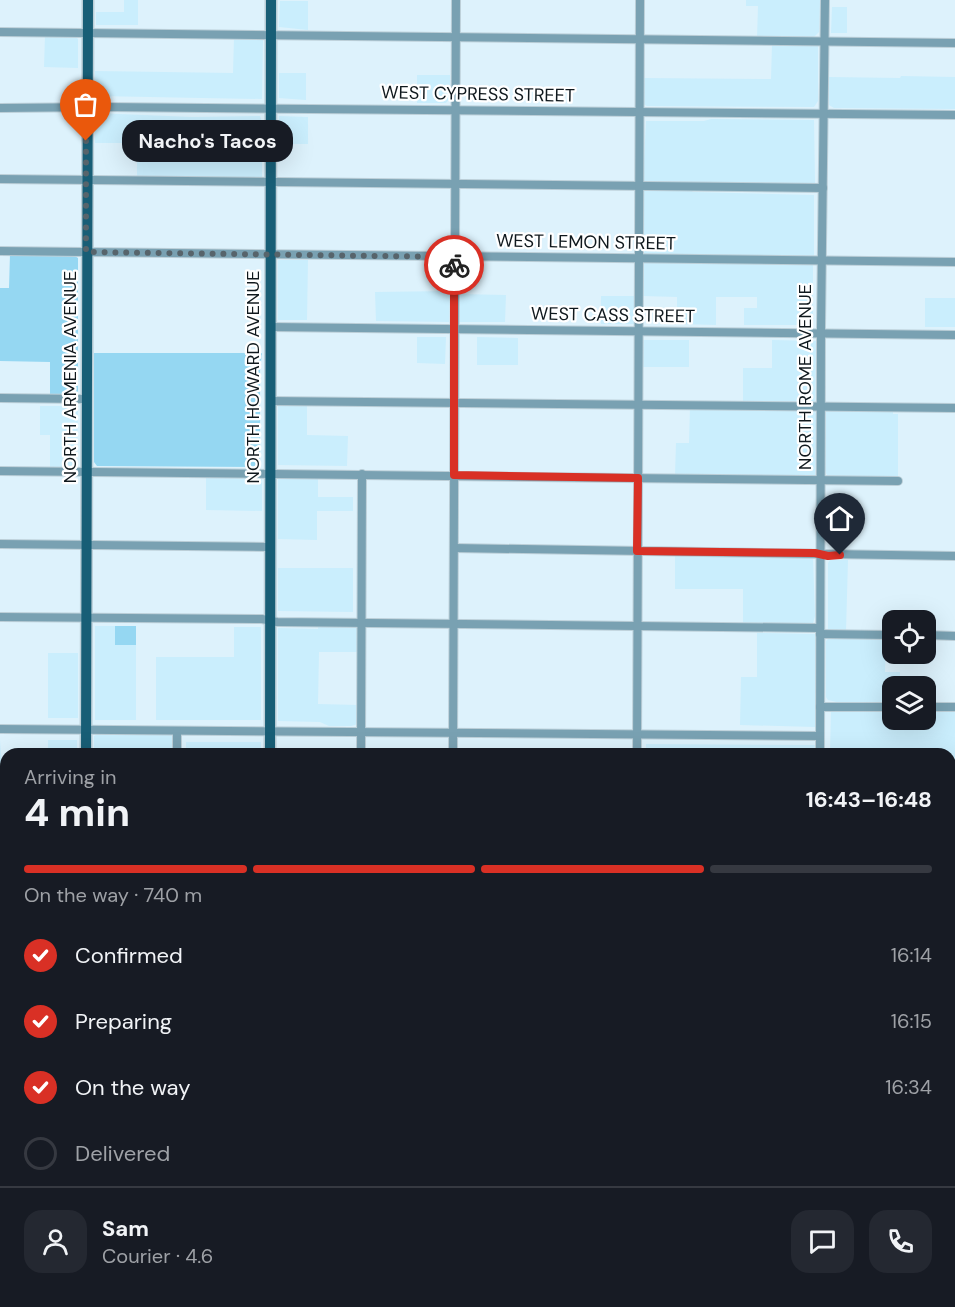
<!DOCTYPE html>
<meta charset="utf-8">
<style>
:root{--surface:#171b24;--page:#242831;--text:#f1f3f6;--muted:#9ea1a6;--line:#363941;--accent:#d93025}
body{margin:0;font-family:"DM Sans",sans-serif;background:var(--page);color:var(--text);height:100vh;display:flex;flex-direction:column;font-size:22px;white-space:nowrap}
*{box-sizing:border-box;margin:0}
p{font-size:20px;color:var(--muted)}
.icon{flex:none;width:33px;height:33px;fill:none;stroke:currentColor;stroke-width:2;stroke-linecap:round;stroke-linejoin:round}
.map{position:relative;flex:1;overflow:hidden}
.side{position:absolute;left:0px;top:748px;width:956px;height:560px;display:flex;flex-direction:column;background:var(--surface);border-radius:18px 18px 0 0;box-shadow:0 6px 24px #0002}
.side>*{flex:none}
.tools{position:absolute;left:882px;top:610px;display:grid;gap:12px}
.tools a{display:grid;place-items:center;width:54px;height:54px;border-radius:12px;background:var(--surface);box-shadow:0 6px 24px #0002;font-size:30px}
.pin{position:absolute;display:grid;place-items:center;width:51px;height:51px;color:#fff;margin:-62px -26px;border-radius:50% 50% 50% 0;rotate:-45deg;box-shadow:0 0 6px #0007}
.pin .icon{rotate:45deg}
.courier{position:absolute;display:grid;place-items:center;width:60px;height:60px;margin:-30px;border:4px solid #d93025;border-radius:50%;background:#fff;color:#222;box-shadow:0 2px 8px #0007}
.bubble{position:absolute;height:42px;border-radius:18px;background:var(--surface);box-shadow:0 6px 24px #0002;font-size:20px;font-weight:700;line-height:42px;text-align:center}
.overview em{font-style:normal;font-weight:700}
.overview div{display:flex;flex-direction:column-reverse}
.overview{display:flex;align-items:center;justify-content:space-between;height:102px;padding:0 24px}
h1{font-size:39px;font-weight:700;line-height:45px}
.bar{display:grid;grid-template-columns:repeat(4,1fr);gap:9px 6px;align-content:center;height:72px;padding:0 24px}
.bar i{height:8px;border-radius:4px;background:var(--line)}
.bar .on{background:var(--accent)}
.bar p{grid-column:span 4}
.line{display:flex;align-items:center;gap:15px;padding:0 24px;border-top:2px solid var(--line)}
.line div{flex:1}
.round{display:grid;place-items:center;flex:none;width:63px;height:63px;border-radius:18px;background:var(--page)}
ol{padding:0 24px;list-style:none}
li{display:flex;align-items:center;gap:18px;height:66px}
li p{margin-inline-start:auto}
li .icon{padding:6px;border-radius:50%;background:var(--accent);color:#fff;stroke-width:4}
li:last-child{color:var(--muted)}
li i{width:33px;height:33px;border:3px solid var(--line);border-radius:50%}
.map>svg:first-child{display:block}
.built{fill:#caeefd}
.green{fill:#95d7f2}
.lines{fill:none;stroke-linecap:round;stroke-linejoin:round}
.minor-casing{stroke:#bccfd8;stroke-width:10}
.major-casing{stroke:#bccfd8;stroke-width:13}
.highway-casing{stroke:#bccfd8;stroke-width:14}
.minor{stroke:#79a1b2;stroke-width:8}
.major{stroke:#185e76;stroke-width:10}
.highway{stroke:#044559;stroke-width:12}
.rail{stroke:#6b7980;stroke-width:1.5;stroke-dasharray:10 10;stroke-linecap:butt}
.done{stroke:#57646b;stroke-width:6;stroke-dasharray:0 10.8}
.route{stroke:#d93025;stroke-width:8}
.labels{text-anchor:middle;dominant-baseline:central;stroke-width:4.5;stroke-linejoin:round;paint-order:stroke}
.street-label{font-size:18px;fill:#0f181d;stroke:#fff}
</style>
<div class="map">
<svg width="955" height="1307" viewBox="0 0 955 1307">
<rect width="100%" height="100%" fill="#ddf2fc"/>
<g class="built">
<path d="M124 0H138V25H96V12H124Z"/>
<path d="M746 0H820L819 32 813 38H757L758 6H746Z"/>
<path d="M280 1H308V30L279 27Z"/>
<path d="M832 7H847V33H831Z"/>
<path d="M45 35 75 36 78 39V68L44 67Z"/>
<path d="M234 37 263 39 262 99 95 96V71L233 73Z"/>
<path d="M772 44 818 46V101L814 107 647 106 643 104 644 78 771 79Z"/>
<path d="M279 73H306V100L279 98Z"/>
<path d="M417 75H450V92L449 99 446 103H417Z"/>
<path d="M901 76 955 77V109L834 108 829 105V77L900 78Z"/>
<path d="M95 113 192 117 260 116 262 122V177H137V143H95Z"/>
<path d="M279 116 308 117V144H279Z"/>
<path d="M711 119 814 120 815 183 643 182 646 121H704Z"/>
<path d="M688 188 693 192 814 195V257L645 255 643 253V189Z"/>
<path d="M278 260H308L307 320H278Z"/>
<path d="M643 262 813 264V325H744V308H757V297H716V325L677 324V297L643 296Z"/>
<path d="M450 291 449 322 376 321 375 292Z"/>
<path d="M458 294 506 295 505 322H458Z"/>
<rect x="601" y="296" width="34" height="28"/>
<rect x="925" y="298" width="30" height="29"/>
<path d="M417 337H446L445 364 417 363Z"/>
<path d="M477 337 518 338V365H477Z"/>
<rect x="641" y="340" width="48" height="27"/>
<path d="M772 340 816 341 815 401 743 403V368H772Z"/>
<path d="M307 403V435L348 436 347 466 278 465V404Z"/>
<path d="M40 406H73L78 408 77 467 50 469V435H40Z"/>
<path d="M690 407 810 409 814 411 816 414 815 475 813 477 675 475 676 443H689Z"/>
<path d="M826 411H893V414H898V478L828 477 825 471Z"/>
<path d="M206 476H262V511L206 510Z"/>
<path d="M278 477H318V497H353V511H317V540L278 539Z"/>
<path d="M675 553 813 557 815 616 813 623H743V589H675Z"/>
<path d="M830 560H848L846 631H828V563Z"/>
<path d="M278 568H353V612L278 611Z"/>
<path d="M95 626H115V645H136V720H95Z"/>
<path d="M234 627H261V720H156V657H234Z"/>
<path d="M318 627H357L358 629V652H319L318 704 358 705V724L351 726H329L320 722 278 721V628L318 629Z"/>
<path d="M757 633 815 634V727L740 725 741 677H757Z"/>
<path d="M829 638H886L885 672H900V687H892V704L841 703 828 700 826 697V641Z"/>
<rect x="48" y="653" width="30" height="65"/>
<path d="M831 709 892 710V720H926V710H955V837H950V754H830Z"/>
<path d="M98 734H169L174 737 175 754H94V736Z"/>
<path d="M0 740 2 767H6V827H0Z"/>
<rect x="48" y="740" width="29" height="14"/>
<rect x="186" y="742" width="75" height="12"/>
<path d="M646 744 815 745 814 754H646Z"/>
<path d="M950 853 955 854V988H950Z"/>
<rect x="950" y="996" width="5" height="134"/>
<path d="M0 1294H6V1302H83V1307H0Z"/>
<rect x="90" y="1302" width="176" height="5"/>
</g>
<g class="green">
<path d="M10 254 73 255 78 258V393L75 395H50V362L0 361V288H9Z"/>
<path d="M94 353H262L260 370V467L97 466 94 462Z"/>
<rect x="115" y="626" width="21" height="19"/>
</g>
<g class="lines">
<defs>
<g id="minor">
<path d="M0 32 955 43"/>
<path d="M0 108 105 107 955 115"/>
<path d="M0 179 823 188"/>
<path d="M0 251 955 262"/>
<path d="M270 327 955 335"/>
<path d="M0 398 86 399"/>
<path d="M270 401 955 408"/>
<path d="M0 471 898 481"/>
<path d="M0 544 270 547"/>
<path d="M454 548 955 556"/>
<path d="M0 617 262 619 277 622 820 628"/>
<path d="M820 634 892 635"/>
<path d="M926 635 955 636"/>
<path d="M820 707H892"/>
<path d="M926 707H955"/>
<path d="M0 729 820 736"/>
<path d="M177 731V754"/>
<path d="M361 754 362 474"/>
<path d="M453 754 456 0"/>
<path d="M637 754 640 0"/>
<path d="M820 754 821 327 825 0"/>
<path d="M0 981H6"/>
<path d="M0 1122H6"/>
<path d="M86 1302V1307"/>
<path d="M543 1302V1307"/>
<path d="M909 1302V1307"/>
<path d="M360 1307V1302"/>
<path d="M451 1307V1302"/>
<path d="M634 1307V1302"/>
</g>
<g id="major">
<path d="M86 754 88 0"/>
<path d="M270 754 271 0"/>
<path d="M0 839H6"/>
<path d="M950 848H955"/>
<path d="M950 992H955"/>
<path d="M950 1133 955 1134"/>
<path d="M0 1201 6 1195"/>
<path d="M269 1302V1307"/>
</g>
<g id="highway">
<path d="M950 1179 955 1173"/>
<path d="M950 1207 955 1200"/>
<path d="M857 1307 861 1302"/>
<path d="M878 1307 882 1302"/>
</g>
</defs>
<use href="#minor" class="minor-casing"/>
<use href="#major" class="major-casing"/>
<use href="#highway" class="highway-casing"/>
<use href="#minor" class="minor"/>
<use href="#major" class="major"/>
<use href="#highway" class="highway"/>
<g class="rail">
<path d="M950 1148 955 1140"/>
<path d="M837 1307 841 1302"/>
</g>
</g>
<g class="lines">
<path class="done" d="M86 141V252L454 257V265"/>
<path class="route" d="M454 265V475L638 478 637 551 815 553 828 556 840 555"/>
</g>
<g class="labels">
<g class="street-label">
<text transform="translate(478 94) rotate(1)">WEST CYPRESS STREET</text>
<text transform="translate(586 242) rotate(1)">WEST LEMON STREET</text>
<text transform="translate(613 315) rotate(1)">WEST CASS STREET</text>
<text transform="translate(70 377) rotate(-90)">NORTH ARMENIA AVENUE</text>
<text transform="translate(253 377) rotate(-90)">NORTH HOWARD AVENUE</text>
<text transform="translate(805 377) rotate(-90)">NORTH ROME AVENUE</text>
</g>
</g>
</svg>
<div class="tools">
<a><svg class="icon" aria-label="locate" viewBox="0 0 24 24"><circle cx="12" cy="12" r="6"/><path d="M12 2v4M12 18v4M2 12h4M18 12h4"/></svg></a>
<a><svg class="icon" aria-label="layers" viewBox="0 0 24 24"><path d="M12 4l9 5-9 5-9-5zM3 14l9 5 9-5"/></svg></a>
</div>
<div class="pin" style="left:86px;top:141px;background:#ea580c"><svg class="icon" aria-label="bag" viewBox="0 0 24 24"><path d="M5 8h14l-1 12H6zM9 8a3 3 0 0 1 6 0"/></svg></div>
<div class="pin" style="left:840px;top:555px;background:#1f2937"><svg class="icon" aria-label="home" viewBox="0 0 24 24"><path d="M3 11l9-7 9 7M6 9v11h12V9"/></svg></div>
<div class="courier" style="left:454px;top:265px"><svg class="icon" aria-label="bike" viewBox="0 0 24 24"><circle cx="6" cy="16" r="4"/><circle cx="18" cy="16" r="4"/><path d="M6 16l4-8h5l3 8M10 8l3 8H6M13 5h3"/></svg></div>
<div class="bubble" style="left:122px;top:120px;width:171px">Nacho's Tacos</div>
<section class="side">
<div class="overview"><div><h1>4 min</h1><p>Arriving in</p></div><em>16:43–16:48</em></div>
<div class="bar"><i class="on"></i><i class="on"></i><i class="on"></i><i></i><p>On the way · 740 m</p></div>
<ol>
<li><svg class="icon" aria-label="check" viewBox="0 0 24 24"><path d="M5 12l5 5 9-10"/></svg>Confirmed<p>16:14</p></li>
<li><svg class="icon" aria-label="check" viewBox="0 0 24 24"><path d="M5 12l5 5 9-10"/></svg>Preparing<p>16:15</p></li>
<li><svg class="icon" aria-label="check" viewBox="0 0 24 24"><path d="M5 12l5 5 9-10"/></svg>On the way<p>16:34</p></li>
<li><i></i>Delivered</li>
</ol>
<div class="line" style="height:108px"><a class="round"><svg class="icon" aria-label="person" viewBox="0 0 24 24"><circle cx="12" cy="8" r="4"/><path d="M4 21q1-7 8-7t8 7"/></svg></a><div><b>Sam</b><p>Courier · 4.6</p></div><a class="round"><svg class="icon" aria-label="chat" viewBox="0 0 24 24"><path d="M4 5h16v11H9l-5 4z"/></svg></a><a class="round"><svg class="icon" aria-label="phone" viewBox="0 0 24 24"><path d="M5 4h4l2 5-3 2q2 4 5 5l2-3 5 2v4C11 20 4 13 5 4z"/></svg></a></div>
</section>
</div>
